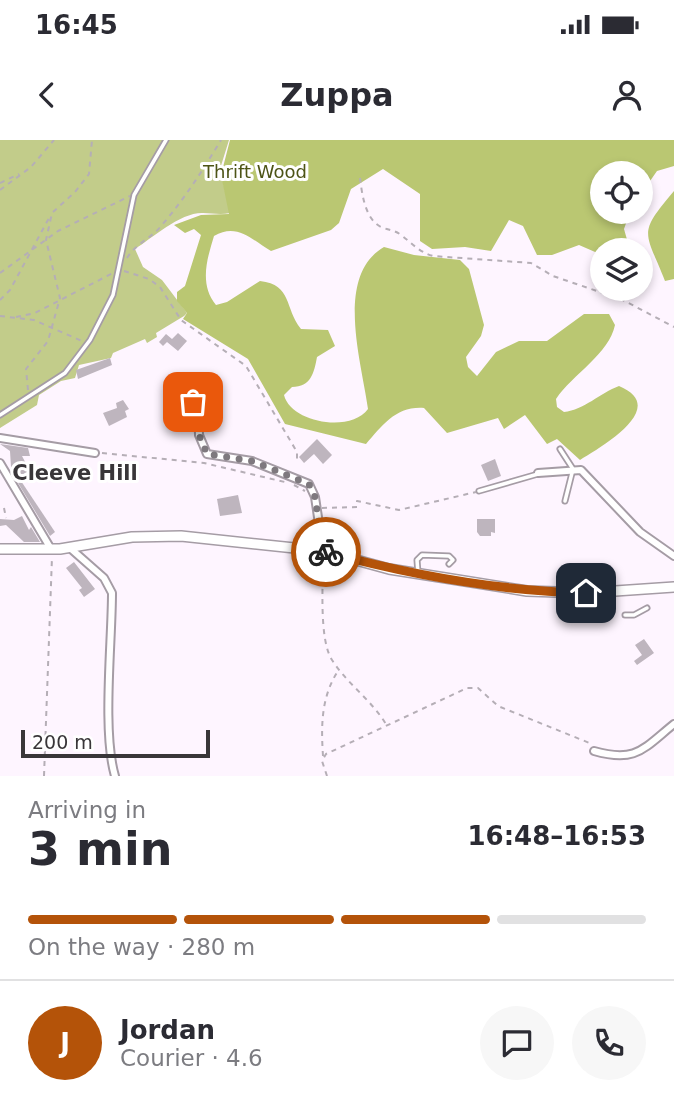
<!DOCTYPE html>
<meta charset="utf-8">
<style>
:root{--surface:#fff;--page:#f7f7f7;--text:#2b2b33;--muted:#7c7c81;--line:#e1e1e2;--accent:#b45309}
body{margin:0;font-family:"DejaVu Sans",sans-serif;background:var(--page);color:var(--text);height:100vh;display:flex;flex-direction:column;font-size:26px;white-space:nowrap}
*{box-sizing:border-box;margin:0}
p{font-size:23px;color:var(--muted)}
.icon{flex:none;width:38px;height:38px;fill:none;stroke:currentColor;stroke-width:2;stroke-linecap:round;stroke-linejoin:round}
.map{position:relative;height:636px;overflow:hidden}
.panel{display:flex;flex-direction:column;background:var(--surface);flex:1}
.panel>*{flex:none}
.tools{position:absolute;left:590px;top:21px;display:grid;gap:14px}
.tools a{display:grid;place-items:center;width:63px;height:63px;border-radius:50%;background:var(--surface);box-shadow:0 4px 10px #0003;font-size:35px}
.scale{position:absolute;left:21px;bottom:18px;width:189px;box-sizing:border-box;padding-left:7px;border:4px solid #393639;border-top:0;font-size:19px;line-height:24px;white-space:nowrap;color:#393639;-webkit-text-stroke:5px #fff;paint-order:stroke}
.pin{position:absolute;display:grid;place-items:center;width:60px;height:60px;color:#fff;margin:-30px;border-radius:14px;box-shadow:0 4px 10px #0006}
.courier{position:absolute;display:grid;place-items:center;width:70px;height:70px;margin:-35px;border:5px solid #b45309;border-radius:50%;background:#fff;color:#222;box-shadow:0 2px 9px #0007}
.head em{font-style:normal;font-weight:700}
.head div{display:flex;flex-direction:column-reverse}
.head{display:flex;align-items:center;justify-content:space-between;height:119px;padding:0 28px}
h1{font-size:46px;font-weight:700;line-height:52px}
.bar{display:grid;grid-template-columns:repeat(4,1fr);gap:10px 7px;align-content:center;height:84px;padding:0 28px}
.bar i{height:9px;border-radius:5px;background:var(--line)}
.bar .selected{background:var(--accent)}
.bar p{grid-column:span 4}
.line{display:flex;align-items:center;gap:18px;padding:0 28px;border-top:2px solid var(--line)}
.line div{flex:1}
.round{display:grid;place-items:center;flex:none;width:74px;height:74px;border-radius:37px;background:var(--page)}
.status{display:flex;justify-content:space-between;align-items:center;height:49px;padding:0 35px;background:var(--surface);direction:ltr}
.status svg{height:19px;fill:currentColor}
header{display:flex;justify-content:space-between;align-items:center;height:91px;padding:0 28px;background:var(--surface);font-size:32px;font-weight:700}
.map>svg:first-child{display:block}
.green{fill:#c2cc8a}
.forest{fill:#bac772}
.building{fill:#beb5be}
.lines{fill:none;stroke-linecap:round;stroke-linejoin:round}
.lane-casing{stroke:#a59ca5;stroke-width:7}
.street-casing{stroke:#a59ca5;stroke-width:10}
.secondary-casing{stroke:#a59ca5;stroke-width:12}
.path{stroke:#b5aeb6;stroke-width:2;stroke-dasharray:5 5;stroke-linecap:butt}
.lane{stroke:#fff;stroke-width:3.5}
.street{stroke:#fff;stroke-width:6}
.secondary{stroke:#fff;stroke-width:9}
.done{stroke:#7e797e;stroke-width:7;stroke-dasharray:0 12.6}
.route{stroke:#b45309;stroke-width:9}
.labels{text-anchor:middle;dominant-baseline:central;stroke-width:6;stroke-linejoin:round;paint-order:stroke}
.park-label{font-size:18px;fill:#4d5416;stroke:#fff}
.quarter-label{font-size:21px;font-weight:bold;fill:#393639;stroke:#fff}
</style>
<div class="status"><b>16:45</b><svg viewBox="0 0 49 12"><path d="M0 12V9h3v3zM5 12V6h3v6zM10 12V3h3v9zM15 12V0h3v12zM26 1h20v11H26zM47 4h2v5h-2z"/></svg></div>
<header><svg class="icon" aria-label="back" viewBox="0 0 24 24"><path d="M15 5l-7 7 7 7"/></svg>Zuppa<svg class="icon" aria-label="person" viewBox="0 0 24 24"><circle cx="12" cy="8" r="4"/><path d="M4 21q1-7 8-7t8 7"/></svg></header>
<div class="map">
<svg width="674" height="636" viewBox="0 0 674 636">
<rect width="100%" height="100%" fill="#fef5ff"/>
<path class="green" d="M0 0H229L220 29 230 73C220 75 212 73 203 73 181 72 152 98 135 109L143 127 162 140 187 173 184 176 156 193 157 197 147 203 145 199 113 213 111 218 79 225 75 238 61 241 39 255 37 265 0 288Z"/>
<g class="forest">
<path d="M230 0H674V26L657 31 641 54 640 33H602V72H630L624 89 630 110H602V115L579 105 552 115H537L523 86 509 80 491 111 465 107 432 109 420 101V54L383 29 351 49 339 83 331 90 271 111C252 100 237 82 214 96 207 119 199 144 216 165L227 162 260 141C293 145 284 168 301 189L328 190 335 206 317 217C314 233 311 247 292 247L284 255C291 283 351 293 368 269 362 223 334 136 384 107L414 115 460 120 469 129 484 185 481 196 466 217 468 227 477 236 496 212 519 201H547L584 174H609L615 185C609 214 573 234 556 259L557 267 564 272C584 270 600 253 619 246 670 267 603 306 580 320L557 299 547 304 525 275 504 289 498 278 447 293 424 268C396 266 383 285 366 304L285 284 248 219 183 179 187 173 177 161V152L185 146 201 95 194 89 185 93 174 85 201 75 229 74 221 35Z"/>
<path d="M674 51V139L665 141C645 90 637 95 674 51Z"/>
</g>
<g class="building">
<path d="M178 193 187 201 178 211 167 202 163 206 159 202 166 194 172 199Z"/>
<path d="M110 218 112 225 78 239 76 230Z"/>
<path d="M123 260 129 269 125 271 127 277 109 286 103 273 117 268 116 263Z"/>
<path d="M317 299 332 315 323 324 314 314 304 323 299 317Z"/>
<path d="M0 304 28 308 30 316H22L32 335 19 342 11 327 10 311Z"/>
<path d="M495 319 501 336 488 341 481 325Z"/>
<path d="M21 341 55 392 50 396 18 343Z"/>
<path d="M238 355 242 373 220 376 217 359Z"/>
<path d="M22 376 29 390 31 387 40 402H24L6 385 0 386V379L14 380Z"/>
<path d="M477 379H495V393L491 392V396H480L477 392Z"/>
<path d="M339 387 352 389V398L327 397V388Z"/>
<path d="M74 422 95 449 84 457 79 450 82 448 66 428Z"/>
<path d="M644 499 654 513 637 525 634 521 642 515 635 505Z"/>
</g>
<g class="lines">
<defs>
<g id="lane">
<path d="M198 267 218 246"/>
<path d="M0 275 65 233 90 200 113 155 134 55 166 0"/>
<path d="M560 309 573 329 565 361"/>
<path d="M479 351 538 334"/>
<path d="M418 433 417 420 422 415 449 416 453 420 449 424"/>
<path d="M625 475H634L647 468"/>
</g>
<g id="street">
<path d="M177 259 189 261 198 267 199 295 207 314 252 321 309 344 315 357 323 411"/>
<path d="M0 298 95 313"/>
<path d="M0 323 51 409"/>
<path d="M538 333 581 330 640 392 674 416"/>
<path d="M70 408 104 438 112 453C112 502 102 592 115 636"/>
<path d="M594 611C636 623 643 609 674 584"/>
</g>
<path id="secondary" d="M0 409H60L132 397 181 396 323 411 389 429 527 451 586 453 674 447"/>
</defs>
<use href="#lane" class="lane-casing"/>
<use href="#street" class="street-casing"/>
<use href="#secondary" class="secondary-casing"/>
<g class="path">
<path d="M360 38C362 54 365 79 381 87 388 90 395 90 401 95 413 104 419 112 433 116L531 123 553 136 623 160 674 187"/>
<path d="M0 43 19 34"/>
<path d="M0 50 31 27 54 0"/>
<path d="M127 118C136 103 152 98 162 85 185 58 203 30 221 0"/>
<path d="M124 131 149 139 160 147 181 180 246 226 297 312V319"/>
<path d="M0 133 58 91 130 56"/>
<path d="M0 160 10 150 49 78"/>
<path d="M0 176 34 180 82 201"/>
<path d="M16 177 35 173 113 133"/>
<path d="M28 250 26 229 48 201 60 158 46 100 52 73 75 52 89 34 92 0"/>
<path d="M102 313 204 323 289 343"/>
<path d="M294 345 305 351"/>
<path d="M4 368 6 378"/>
<path d="M322 368 357 367V361L399 370 476 352"/>
<path d="M323 419C323 444 319 500 332 520 348 545 373 561 387 586"/>
<path d="M323 616C321 586 321 557 338 531"/>
<path d="M44 636 52 417"/>
<path d="M327 636 322 621 326 614 467 548H478L498 566 592 604"/>
</g>
<use href="#lane" class="lane"/>
<use href="#street" class="street"/>
<use href="#secondary" class="secondary"/>
</g>
<g class="lines">
<path class="done" d="M193 262 198 267 199 295 207 314 252 321 309 344 315 357 323 411 326 412"/>
<path class="route" d="M326 412C411 435 497 451 586 453"/>
</g>
<g class="labels">
<g class="park-label">
<text x="255" y="31">Thrift Wood</text>
</g>
<g class="quarter-label">
<text x="75" y="333">Cleeve Hill</text>
</g>
</g>
</svg>
<div class="tools">
<a><svg class="icon" aria-label="locate" viewBox="0 0 24 24"><circle cx="12" cy="12" r="6"/><path d="M12 2v4M12 18v4M2 12h4M18 12h4"/></svg></a>
<a><svg class="icon" aria-label="layers" viewBox="0 0 24 24"><path d="M12 4l9 5-9 5-9-5zM3 14l9 5 9-5"/></svg></a>
</div>
<div class="scale">200 m</div>
<div class="pin" style="left:193px;top:262px;background:#ea580c"><svg class="icon" aria-label="bag" viewBox="0 0 24 24"><path d="M5 8h14l-1 12H6zM9 8a3 3 0 0 1 6 0"/></svg></div>
<div class="pin" style="left:586px;top:453px;background:#1f2937"><svg class="icon" aria-label="home" viewBox="0 0 24 24"><path d="M3 11l9-7 9 7M6 9v11h12V9"/></svg></div>
<div class="courier" style="left:326px;top:412px"><svg class="icon" aria-label="bike" viewBox="0 0 24 24"><circle cx="6" cy="16" r="4"/><circle cx="18" cy="16" r="4"/><path d="M6 16l4-8h5l3 8M10 8l3 8H6M13 5h3"/></svg></div>
</div>
<section class="panel">
<div class="head"><div><h1>3 min</h1><p>Arriving in</p></div><em>16:48–16:53</em></div>
<div class="bar"><i class="selected"></i><i class="selected"></i><i class="selected"></i><i></i><p>On the way · 280 m</p></div>
<div class="line" style="height:126px"><b class="round" style="background:var(--accent);color:#fff">J</b><div><b>Jordan</b><p>Courier · 4.6</p></div><a class="round"><svg class="icon" aria-label="chat" viewBox="0 0 24 24"><path d="M4 5h16v11H9l-5 4z"/></svg></a><a class="round"><svg class="icon" aria-label="phone" viewBox="0 0 24 24"><path d="M5 4h4l2 5-3 2q2 4 5 5l2-3 5 2v4C11 20 4 13 5 4z"/></svg></a></div>
</section>
